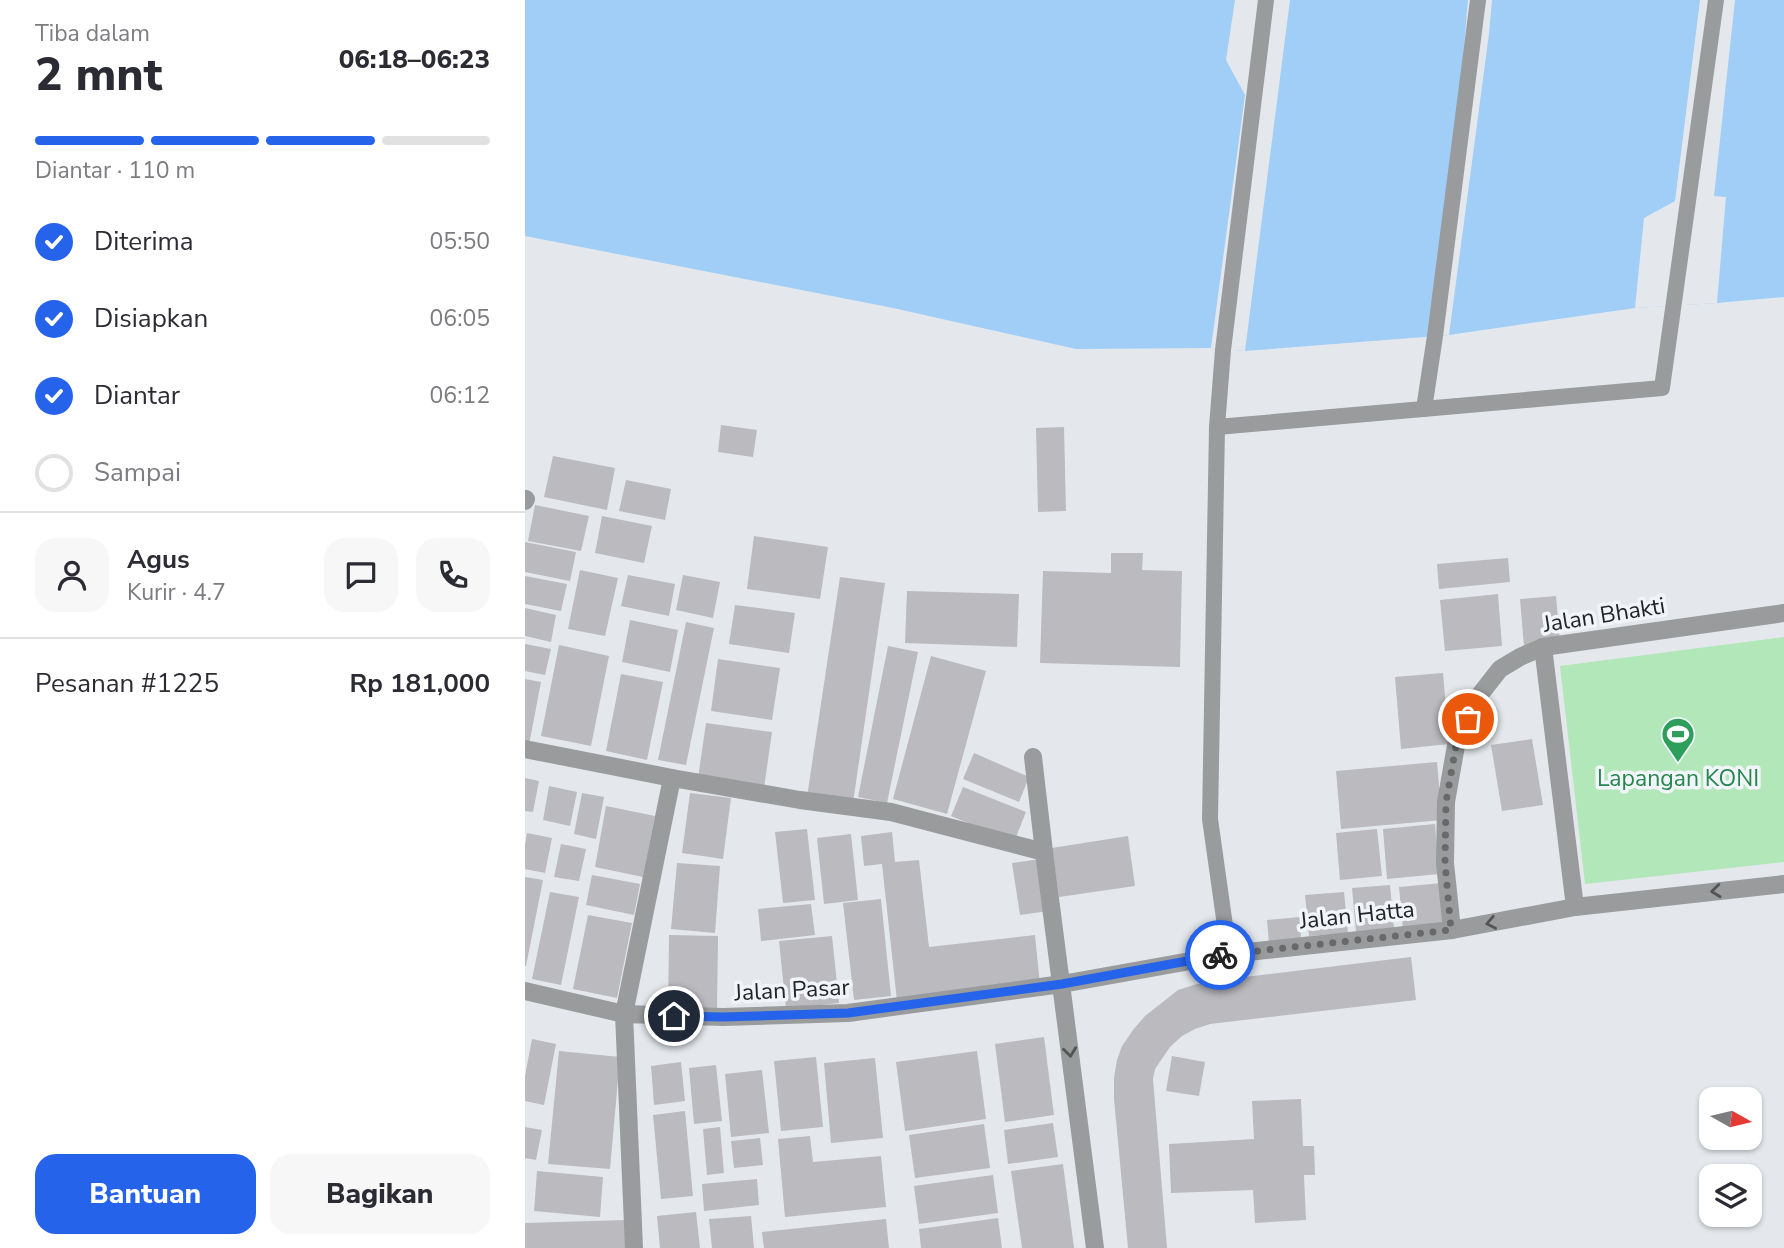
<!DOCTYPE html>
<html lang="id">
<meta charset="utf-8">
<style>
:root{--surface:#fff;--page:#f7f7f7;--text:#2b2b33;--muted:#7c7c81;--line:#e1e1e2;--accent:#2563eb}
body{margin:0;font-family:"Nunito Sans",sans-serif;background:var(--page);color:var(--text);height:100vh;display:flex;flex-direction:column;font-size:26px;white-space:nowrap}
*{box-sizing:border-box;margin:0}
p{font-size:23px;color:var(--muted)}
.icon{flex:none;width:38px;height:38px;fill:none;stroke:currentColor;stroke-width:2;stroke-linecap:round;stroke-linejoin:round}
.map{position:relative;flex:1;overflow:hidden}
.drawer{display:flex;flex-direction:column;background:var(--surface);width:525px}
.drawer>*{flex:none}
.needle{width:46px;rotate:98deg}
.fabs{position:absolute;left:1174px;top:1087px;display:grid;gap:14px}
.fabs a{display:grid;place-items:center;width:63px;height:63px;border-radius:14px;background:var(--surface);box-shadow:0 2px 5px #0004;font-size:35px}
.pin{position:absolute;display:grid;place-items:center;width:60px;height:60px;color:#fff;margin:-30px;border:4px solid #fff;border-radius:50%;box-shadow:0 2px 7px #0007}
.courier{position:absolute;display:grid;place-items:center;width:70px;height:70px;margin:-35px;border:5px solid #2563eb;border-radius:50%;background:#fff;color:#222;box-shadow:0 2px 9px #0007}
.summary em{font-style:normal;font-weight:800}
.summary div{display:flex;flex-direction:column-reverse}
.summary{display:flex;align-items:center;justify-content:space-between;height:119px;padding:0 35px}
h1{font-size:46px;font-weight:800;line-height:52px}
.bar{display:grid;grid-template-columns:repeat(4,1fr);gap:10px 7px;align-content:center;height:84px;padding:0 35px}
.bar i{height:9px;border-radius:5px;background:var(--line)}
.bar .current{background:var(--accent)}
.bar p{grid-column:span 4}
.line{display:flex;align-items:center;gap:18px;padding:0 35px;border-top:2px solid var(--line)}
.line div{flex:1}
.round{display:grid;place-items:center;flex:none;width:74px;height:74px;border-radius:21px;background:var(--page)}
ol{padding:0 35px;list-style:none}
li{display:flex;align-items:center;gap:21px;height:77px}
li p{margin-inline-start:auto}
li .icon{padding:7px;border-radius:50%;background:var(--accent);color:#fff;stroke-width:4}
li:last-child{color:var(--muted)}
li i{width:38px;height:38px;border:4px solid var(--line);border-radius:50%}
.action{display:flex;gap:14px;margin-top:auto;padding:14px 35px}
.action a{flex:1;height:80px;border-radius:21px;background:var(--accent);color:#fff;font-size:28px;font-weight:800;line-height:80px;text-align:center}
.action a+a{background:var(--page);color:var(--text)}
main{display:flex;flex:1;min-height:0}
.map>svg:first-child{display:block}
.green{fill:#b1e7b9}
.water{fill:#a0cef6}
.pier{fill:#e4e8ec}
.building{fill:#bababf}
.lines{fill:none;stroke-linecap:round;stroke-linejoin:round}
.service{stroke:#999b9c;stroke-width:16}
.minor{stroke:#999b9c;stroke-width:18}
.tertiary{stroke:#999b9c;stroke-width:18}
.oneway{stroke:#525455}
.done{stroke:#67696b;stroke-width:7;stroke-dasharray:0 12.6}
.route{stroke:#2563eb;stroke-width:9}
.labels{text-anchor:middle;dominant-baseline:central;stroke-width:7;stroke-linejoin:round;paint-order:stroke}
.street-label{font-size:23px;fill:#232426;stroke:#f1f5f9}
.leisure-label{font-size:23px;fill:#27864d;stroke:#f1f5f9}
</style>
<main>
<section class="drawer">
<div class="summary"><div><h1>2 mnt</h1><p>Tiba dalam</p></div><em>06:18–06:23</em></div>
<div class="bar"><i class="current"></i><i class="current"></i><i class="current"></i><i></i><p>Diantar · 110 m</p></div>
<ol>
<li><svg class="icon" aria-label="check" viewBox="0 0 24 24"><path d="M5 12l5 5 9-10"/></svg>Diterima<p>05:50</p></li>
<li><svg class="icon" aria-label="check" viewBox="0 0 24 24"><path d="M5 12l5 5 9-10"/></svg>Disiapkan<p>06:05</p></li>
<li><svg class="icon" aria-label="check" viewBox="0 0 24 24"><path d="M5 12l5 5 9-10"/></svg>Diantar<p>06:12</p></li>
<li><i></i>Sampai</li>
</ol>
<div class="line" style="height:126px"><a class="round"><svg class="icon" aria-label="person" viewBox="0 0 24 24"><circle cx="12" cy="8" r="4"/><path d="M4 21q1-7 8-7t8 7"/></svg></a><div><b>Agus</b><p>Kurir · 4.7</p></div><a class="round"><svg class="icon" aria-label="chat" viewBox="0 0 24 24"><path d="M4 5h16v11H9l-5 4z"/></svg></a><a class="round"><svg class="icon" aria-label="phone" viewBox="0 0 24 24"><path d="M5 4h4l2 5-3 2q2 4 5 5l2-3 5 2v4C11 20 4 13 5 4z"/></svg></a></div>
<div class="line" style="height:91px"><div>Pesanan #1225</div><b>Rp 181,000</b></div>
<div class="action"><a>Bantuan</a><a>Bagikan</a></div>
</section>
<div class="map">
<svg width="1259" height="1248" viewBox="0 0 1259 1248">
<rect width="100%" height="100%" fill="#e4e8ec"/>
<path class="green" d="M1259 637V862L1060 884 1035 666Z"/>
<path class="water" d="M0 0H1259V297L1192 303 1110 308 924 335 720 351 686 348 551 349 368 308 0 236Z"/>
<g class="pier">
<path d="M710 0H765L720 351 686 348 720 95 701 60Z"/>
<path d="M943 0H967L964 34 924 335 902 336 935 97Z"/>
<path d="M1175 0H1210L1189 196 1201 197 1192 303 1110 308 1119 218 1150 201Z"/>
</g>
<g class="building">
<path d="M196 425 232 430 228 457 193 452Z"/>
<path d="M539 427 541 511 513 512 511 428Z"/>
<path d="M28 456 90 468 82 510 19 497Z"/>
<path d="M101 480 146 489 140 520 94 511Z"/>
<path d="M10 505 64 516 56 551 3 541Z"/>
<path d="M77 516 127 526 119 563 70 553Z"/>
<path d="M229 536 303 547 295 599 222 589Z"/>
<path d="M0 542 51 552 45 581 0 572Z"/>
<path d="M586 553H618L617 570 657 571 655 667 515 663 518 571 586 573Z"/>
<path d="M983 558 985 582 914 589 912 564Z"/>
<path d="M55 570 93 578 80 636 43 629Z"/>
<path d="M103 575 150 584 144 616 96 606Z"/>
<path d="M158 575 195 582 188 618 151 610Z"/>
<path d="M0 576 42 584 36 611 0 604Z"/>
<path d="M315 577 360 583 328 803 282 797Z"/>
<path d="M382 591 494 594 492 647 380 643Z"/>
<path d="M973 594 977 646 920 651 915 600Z"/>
<path d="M1031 596 1035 643 999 646 995 599Z"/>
<path d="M210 605 270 613 264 653 204 644Z"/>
<path d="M0 608 31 615 26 642 0 636Z"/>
<path d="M105 620 153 630 145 672 97 662Z"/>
<path d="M161 622 189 628 161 765 133 760Z"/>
<path d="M0 644 26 649 20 675 0 671Z"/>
<path d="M34 645 84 656 66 746 16 736Z"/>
<path d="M363 646 393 652 362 803 333 797Z"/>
<path d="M406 656 461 671 422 814 368 799Z"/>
<path d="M193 659 255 668 247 720 186 711Z"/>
<path d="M918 673 924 744 876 749 870 677Z"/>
<path d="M96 674 138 682 122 760 81 751Z"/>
<path d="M0 679 16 682 4 745 0 744Z"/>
<path d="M181 723 247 732 239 788 173 778Z"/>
<path d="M1007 739 1018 805 977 811 966 745Z"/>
<path d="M449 753 504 777 494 802 438 779Z"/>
<path d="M912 762 917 820 816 829 811 771Z"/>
<path d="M0 778 14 781 8 812 0 811Z"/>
<path d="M24 786 52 792 45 826 18 820Z"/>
<path d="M438 787 501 812 489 842 426 816Z"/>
<path d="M57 793 79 797 71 839 49 834Z"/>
<path d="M165 793 206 798 198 859 157 853Z"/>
<path d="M81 806 130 816 118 877 70 867Z"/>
<path d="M910 824 914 874 862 879 858 829Z"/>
<path d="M282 829 290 900 258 903 250 832Z"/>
<path d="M852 829 857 876 815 880 811 833Z"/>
<path d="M367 832 370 862 394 860 404 947 510 935 515 985 372 1001 357 864 339 866 336 836Z"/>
<path d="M2 833 27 838 20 873 0 869V845Z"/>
<path d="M326 834 333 900 299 904 292 838Z"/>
<path d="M603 836 610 886 534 897 527 848Z"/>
<path d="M36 844 61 849 54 881 29 877Z"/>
<path d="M515 859 523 911 495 915 487 863Z"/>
<path d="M152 863 195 866 190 933 146 929Z"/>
<path d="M67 875 115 884 109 915 61 905Z"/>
<path d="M0 877 18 880 1 966H0Z"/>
<path d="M917 883 920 926 878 930 874 887Z"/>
<path d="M865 885 869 928 831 932 827 888Z"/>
<path d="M25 892 54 897 36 985 7 979Z"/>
<path d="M819 892 823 933 784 936 780 895Z"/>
<path d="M356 899 366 996 329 1000 318 903Z"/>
<path d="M286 904 290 935 236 941 233 909Z"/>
<path d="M63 915 107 923 92 998 48 989Z"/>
<path d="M775 917 776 940 744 943 742 920Z"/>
<path d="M144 935 193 936 192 1010 143 1009Z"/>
<path d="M307 936 314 1003 261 1009 254 941Z"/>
<path d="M886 957 891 1000 685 1024 670 1029 657 1036 645 1047 630 1069 628 1079 642 1248H603L589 1099V1078L592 1060 597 1046 608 1030 620 1016 653 990 672 984 694 980Z"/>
<path d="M519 1037 529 1115 480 1122 470 1044Z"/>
<path d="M7 1039 31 1044 19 1105 0 1101V1076Z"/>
<path d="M34 1051 95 1057 85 1169 23 1164Z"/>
<path d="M452 1051 461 1119 380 1131 371 1062Z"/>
<path d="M647 1056 680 1062 674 1096 641 1091Z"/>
<path d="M291 1057 298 1127 256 1131 249 1061Z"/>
<path d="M350 1058 358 1138 306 1143 299 1063Z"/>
<path d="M156 1062 160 1101 129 1105 126 1066Z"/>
<path d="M191 1065 197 1121 169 1124 164 1068Z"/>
<path d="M237 1070 244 1133 206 1137 200 1074Z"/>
<path d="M776 1099 778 1146H789L790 1175H779L781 1220 730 1223 728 1190 646 1193 644 1144 729 1139 727 1101Z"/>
<path d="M160 1111 168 1196 136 1199 128 1115Z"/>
<path d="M528 1123 533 1157 483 1164 479 1130Z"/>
<path d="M459 1124 465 1168 390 1178 384 1135Z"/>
<path d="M0 1127 17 1130 11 1160 0 1158Z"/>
<path d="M195 1127 199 1173 182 1175 178 1129Z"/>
<path d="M285 1136 288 1162 356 1156 361 1207 260 1217 253 1139Z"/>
<path d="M235 1138 238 1165 209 1168 206 1141Z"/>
<path d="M538 1164 549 1248H497L486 1171Z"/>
<path d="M12 1171 78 1177 75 1217 9 1211Z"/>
<path d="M468 1175 473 1213 394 1224 389 1186Z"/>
<path d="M232 1179 234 1205 179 1211 177 1184Z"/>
<path d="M171 1212 175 1248H135L132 1216Z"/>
<path d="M226 1216 229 1248H187L184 1219Z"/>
<path d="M473 1218 477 1248H396L394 1229Z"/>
<path d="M361 1219 364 1248H239L237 1232Z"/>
<path d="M100 1220 101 1248H0V1223Z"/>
</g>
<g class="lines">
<g class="service">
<path d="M899 409 910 336 953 0"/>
<path d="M692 427 1137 388 1191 0"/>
<path d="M704 954 685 819 692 427 698 350 741 0"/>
</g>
<g class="minor">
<path d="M0 501 1 499"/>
<path d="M1018 647 1050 907"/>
<path d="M508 757 519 852"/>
<path d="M109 1248 99 1014 147 778"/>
</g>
<g class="tertiary">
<path d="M0 749 147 778 275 800 366 812 519 852 570 1248"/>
<path d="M927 930 920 863 921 802 932 740 953 697 975 669 995 657 1018 647 1259 613"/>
<path d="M0 991 99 1014 198 1017 323 1013 537 984 704 954 927 930 1050 907 1259 884"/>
</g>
</g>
<defs><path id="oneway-chevron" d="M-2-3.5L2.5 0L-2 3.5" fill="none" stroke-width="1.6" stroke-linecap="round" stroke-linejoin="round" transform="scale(1.75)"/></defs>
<g class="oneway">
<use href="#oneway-chevron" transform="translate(1191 891) rotate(174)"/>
<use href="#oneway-chevron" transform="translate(966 923) rotate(169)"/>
<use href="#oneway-chevron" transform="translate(545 1052) rotate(83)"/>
</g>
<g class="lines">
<path class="done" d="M695 955 926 930 920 863 921 802 932 740 943 719"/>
<path class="route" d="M149 1016 198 1017 323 1013 537 984 695 955"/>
</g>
<defs>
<symbol id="stadium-pin" viewBox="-11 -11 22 30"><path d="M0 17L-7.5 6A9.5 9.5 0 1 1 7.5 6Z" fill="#2e9e5b" stroke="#f1f5f9"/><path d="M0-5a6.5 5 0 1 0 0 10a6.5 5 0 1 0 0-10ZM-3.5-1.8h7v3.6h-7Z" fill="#fff"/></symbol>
</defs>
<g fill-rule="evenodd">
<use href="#stadium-pin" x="1134" y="715" width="38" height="52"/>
</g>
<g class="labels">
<g class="street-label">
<text transform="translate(1079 615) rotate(-9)">Jalan Bhakti</text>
<text transform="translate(832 915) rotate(-6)">Jalan Hatta</text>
<text transform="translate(267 990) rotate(-3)">Jalan Pasar</text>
</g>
<g class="leisure-label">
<text x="1153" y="778">Lapangan KONI</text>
</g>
</g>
</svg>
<div class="fabs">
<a><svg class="needle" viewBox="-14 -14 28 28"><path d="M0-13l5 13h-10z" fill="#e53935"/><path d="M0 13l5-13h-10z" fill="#7c7c81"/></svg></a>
<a><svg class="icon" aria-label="layers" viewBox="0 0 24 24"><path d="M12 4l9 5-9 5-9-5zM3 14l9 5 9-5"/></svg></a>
</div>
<div class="pin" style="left:943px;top:719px;background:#ea580c"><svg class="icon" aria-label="bag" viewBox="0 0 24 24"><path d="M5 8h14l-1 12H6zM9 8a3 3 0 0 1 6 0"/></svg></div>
<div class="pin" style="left:149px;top:1016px;background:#1f2937"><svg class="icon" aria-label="home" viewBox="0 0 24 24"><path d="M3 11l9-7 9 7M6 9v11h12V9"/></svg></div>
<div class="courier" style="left:695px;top:955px"><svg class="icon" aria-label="bike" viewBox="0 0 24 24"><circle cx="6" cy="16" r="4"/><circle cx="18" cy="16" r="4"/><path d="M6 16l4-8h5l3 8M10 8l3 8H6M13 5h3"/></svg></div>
</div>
</main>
